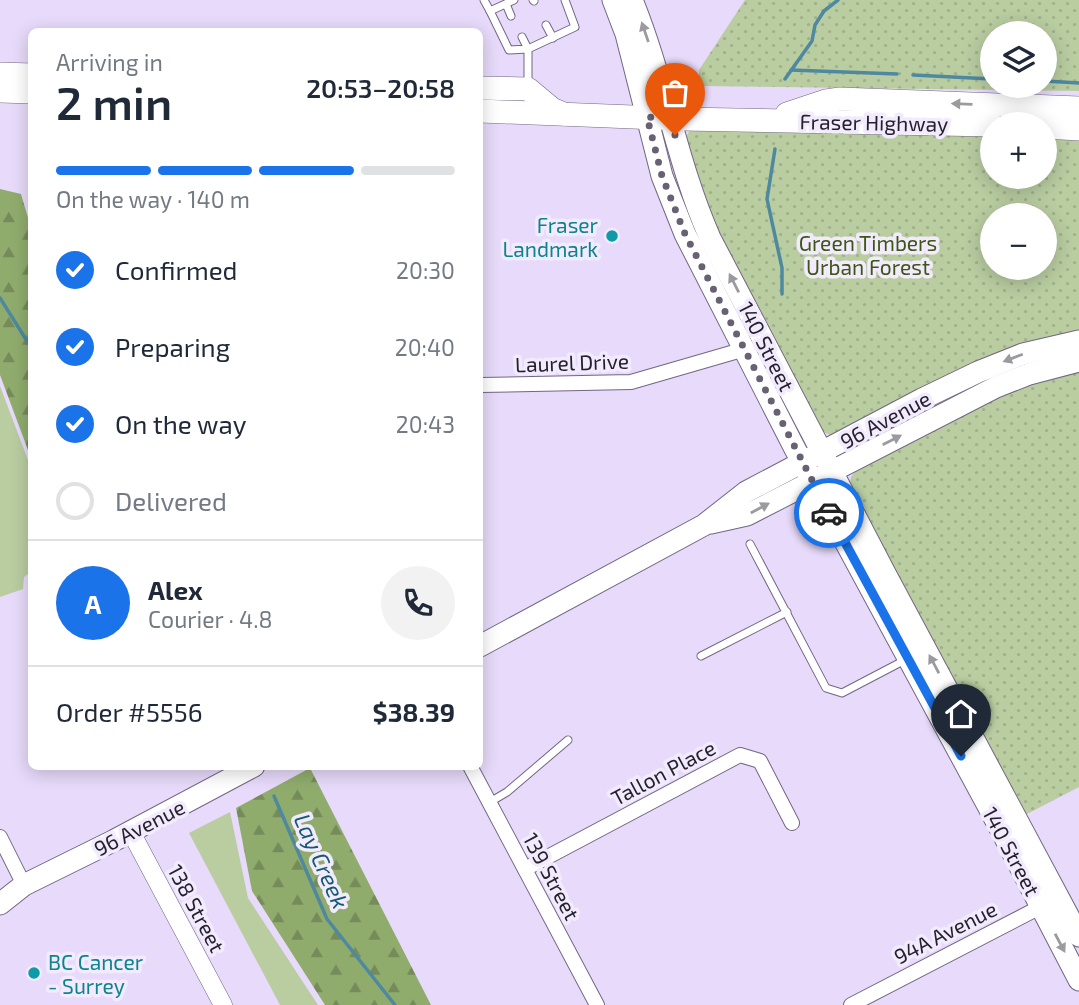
<!DOCTYPE html>
<meta charset="utf-8">
<style>
:root{--surface:#fff;--page:#f2f2f3;--text:#1f2937;--muted:#747a83;--line:#e0e1e3;--accent:#1a73e8}
body{margin:0;font-family:"Exo 2",sans-serif;background:var(--page);color:var(--text);height:100vh;display:flex;flex-direction:column;font-size:26px;white-space:nowrap}
*{box-sizing:border-box;margin:0}
p{font-size:23px;color:var(--muted)}
.icon{flex:none;width:38px;height:38px;fill:none;stroke:currentColor;stroke-width:2;stroke-linecap:round;stroke-linejoin:round}
.map{position:relative;flex:1;overflow:hidden}
.sheet{position:absolute;left:28px;top:28px;width:455px;height:742px;display:flex;flex-direction:column;background:var(--surface);border-radius:10px;box-shadow:0 4px 18px #0003}
.sheet>*{flex:none}
.buttons{position:absolute;left:980px;top:21px;display:grid;gap:14px}
.buttons a{display:grid;place-items:center;width:77px;height:77px;border-radius:50%;background:var(--surface);box-shadow:0 4px 18px #0003;font-size:35px}
.pin{position:absolute;display:grid;place-items:center;width:60px;height:60px;color:#fff;margin:-72px -30px;border-radius:50% 50% 50% 0;rotate:-45deg;box-shadow:0 0 7px #0007}
.pin .icon{rotate:45deg}
.courier{position:absolute;display:grid;place-items:center;width:70px;height:70px;margin:-35px;border:5px solid #1a73e8;border-radius:50%;background:#fff;color:#222;box-shadow:0 2px 9px #0007}
.head em{font-style:normal;font-weight:600}
.head div{display:flex;flex-direction:column-reverse}
.head{display:flex;align-items:center;justify-content:space-between;height:119px;padding:0 28px}
h1{font-size:46px;font-weight:600;line-height:52px}
.bar{display:grid;grid-template-columns:repeat(4,1fr);gap:10px 7px;align-content:center;height:84px;padding:0 28px}
.bar i{height:9px;border-radius:5px;background:var(--line)}
.bar .selected{background:var(--accent)}
.bar p{grid-column:span 4}
.line{display:flex;align-items:center;gap:18px;padding:0 28px;border-top:2px solid var(--line)}
.line div{flex:1}
.round{display:grid;place-items:center;flex:none;width:74px;height:74px;border-radius:37px;background:var(--page)}
ol{padding:0 28px;list-style:none}
li{display:flex;align-items:center;gap:21px;height:77px}
li p{margin-inline-start:auto}
li .icon{padding:7px;border-radius:50%;background:var(--accent);color:#fff;stroke-width:4}
li:last-child{color:var(--muted)}
li i{width:38px;height:38px;border:4px solid var(--line);border-radius:50%}
.map>svg:first-child{display:block}
.green{fill:#b9cda1}
.forest{fill:url(#forest-firs)}
.park{fill:url(#park-dots);fill-rule:evenodd}
.lines{fill:none;stroke-linecap:round;stroke-linejoin:round}
.stream{stroke:#4e89a0;stroke-width:3.5}
.service-casing{stroke:#726782;stroke-width:9}
.minor-casing{stroke:#726782;stroke-width:16}
.tertiary-casing{stroke:#726782;stroke-width:19}
.secondary-casing{stroke:#726782;stroke-width:23}
.primary-casing{stroke:#726782;stroke-width:24}
.service{stroke:#fff;stroke-width:7}
.minor{stroke:#fff;stroke-width:14}
.tertiary{stroke:#fff;stroke-width:18}
.secondary{stroke:#fff;stroke-width:21}
.primary{stroke:#fff;stroke-width:23}
.oneway{fill:#9c9a9f}
.done{stroke:#686073;stroke-width:7;stroke-dasharray:0 12.6}
.route{stroke:#1a73e8;stroke-width:9}
.culture-dot{fill:#0f9aa8;stroke:#f2eafd;stroke-width:2.5}
.labels{text-anchor:middle;dominant-baseline:central;stroke-width:7;stroke-linejoin:round;paint-order:stroke}
.street-label{font-size:21px;fill:#241f2a;stroke:#f2eafd}
.culture-label{font-size:21px;fill:#0d838f;stroke:#f2eafd;text-anchor:end}
.park-label{font-size:21px;fill:#3d5611;stroke:#f2eafd}
.water-label{font-size:23px;font-style:italic;fill:#135a6f;stroke:#f2eafd}
</style>
<div class="map">
<svg width="1079" height="1005" viewBox="0 0 1079 1005">
<defs>
<pattern id="forest-firs" width="22" height="20" patternUnits="userSpaceOnUse" patternTransform="scale(1.75)"><rect width="22" height="20" fill="#90ac6d"/><path d="M5 1l3.5 6h-7zM16 11l3.5 6h-7z" fill="#758b5a"/></pattern>
<pattern id="park-dots" width="8" height="8" patternUnits="userSpaceOnUse" patternTransform="scale(1.75)"><rect width="8" height="8" fill="#b9cda1"/><path d="M2 2h.1M6 6h.1" fill="none" stroke="#9fb08b" stroke-width="1.8" stroke-linecap="round"/></pattern>
</defs>
<rect width="100%" height="100%" fill="#e7dafa"/>
<g class="green">
<path d="M0 386 31 468V572L24 577 23 589 0 597Z"/>
<path d="M230 812 248 898 318 1005H280L189 833Z"/>
</g>
<g class="forest">
<path d="M0 189 21 194 31 228V458L0 375Z"/>
<path d="M310 768 431 1005H325L252 891 236 808Z"/>
</g>
<g class="park">
<path d="M745 0H1079V91L699 86V70ZM992 33H1045V86H992Z"/>
<path d="M690 130 992 131V177H1045V132L1079 133V333L832 436 820 430 705 206 685 139ZM992 215H1045V268H992Z"/>
<path d="M1079 371V787L1025 815 850 485 851 477 859 466 1008 392 1028 384Z"/>
</g>
<g class="lines">
<g class="stream">
<path d="M791 70 897 74"/>
<path d="M913 75 992 79"/>
<path d="M785 79 812 41 815 25 824 11 838 0"/>
<path d="M1045 81 1079 83"/>
<path d="M775 149 767 199 782 268V294"/>
<path d="M0 298 32 349"/>
<path d="M274 796 327 919 395 1005"/>
</g>
<defs>
<g id="service">
<path d="M484 0 490 11"/>
<path d="M514 0 490 11 509 50 528 49 522 37"/>
<path d="M533 0 534 1"/>
<path d="M506 4 511 16"/>
<path d="M546 25 553 38"/>
<path d="M528 85V49L575 27 565 0"/>
<path d="M750 544 826 688 842 693 907 659"/>
<path d="M701 656 787 612"/>
<path d="M490 802 507 792 568 740"/>
</g>
<g id="minor">
<path d="M480 385 631 382 745 349"/>
<path d="M470 766 597 1005"/>
<path d="M0 837 24 885"/>
<path d="M525 869 740 755 760 761 792 823"/>
<path d="M851 1005 1048 903"/>
</g>
<path id="tertiary" d="M131 832 223 1005"/>
<g id="secondary">
<path d="M613 0 626 34 662 176 685 234 794 447 1001 830 1079 980"/>
<path d="M632 0C664 78 676 161 710 238L885 573 1079 936"/>
<path d="M711 523 747 515 996 387 1029 374 1079 361"/>
<path d="M480 646 704 525 746 492 922 399 978 372 1023 354 1079 341"/>
<path d="M0 904 24 885 113 841 254 766"/>
</g>
<g id="primary">
<path d="M0 74 32 75"/>
<path d="M480 88 528 89 552 109 564 114"/>
<path d="M0 91 32 92"/>
<path d="M480 111 683 119 992 125"/>
<path d="M787 114 826 101 840 99 1079 108"/>
<path d="M1045 127 1079 129"/>
</g>
</defs>
<use href="#service" class="service-casing"/>
<use href="#minor" class="minor-casing"/>
<use href="#tertiary" class="tertiary-casing"/>
<use href="#secondary" class="secondary-casing"/>
<use href="#primary" class="primary-casing"/>
<use href="#service" class="service"/>
<use href="#minor" class="minor"/>
<use href="#tertiary" class="tertiary"/>
<use href="#secondary" class="secondary"/>
<use href="#primary" class="primary"/>
</g>
<defs><path id="oneway-solid" d="M-6-.8H1V-3.2L6.5 0L1 3.2V.8H-6Z" transform="scale(1.75)"/></defs>
<g class="oneway">
<use href="#oneway-solid" transform="translate(645 32) rotate(-109)"/>
<use href="#oneway-solid" transform="translate(962 104) rotate(-178)"/>
<use href="#oneway-solid" transform="translate(734 283) rotate(-117)"/>
<use href="#oneway-solid" transform="translate(1013 358) rotate(159)"/>
<use href="#oneway-solid" transform="translate(892 440) rotate(-27)"/>
<use href="#oneway-solid" transform="translate(760 508) rotate(-28)"/>
<use href="#oneway-solid" transform="translate(934 664) rotate(-118)"/>
<use href="#oneway-solid" transform="translate(1060 943) rotate(62)"/>
</g>
<g class="lines">
<path class="done" d="M675 135 671 118 647 117 662 176 685 234 829 513"/>
<path class="route" d="M829 513 961 756"/>
</g>
<g class="culture-dot">
<circle cx="612" cy="236" r="7"/>
<circle cx="34" cy="973" r="7"/>
</g>
<g class="labels">
<g class="street-label">
<text transform="translate(874 122) rotate(1)">Fraser Highway</text>
<text transform="translate(767 346) rotate(63)">140 Street</text>
<text transform="translate(572 362) rotate(-2)">Laurel Drive</text>
<text transform="translate(885 419) rotate(-28)">96 Avenue</text>
<text transform="translate(663 772) rotate(-28)">Tallon Place</text>
<text transform="translate(139 827) rotate(-27)">96 Avenue</text>
<text transform="translate(1012 851) rotate(62)">140 Street</text>
<text transform="translate(552 876) rotate(62)">139 Street</text>
<text transform="translate(197 908) rotate(62)">138 Street</text>
<text transform="translate(945 932) rotate(-27)">94A Avenue</text>
</g>
<g class="culture-label">
<text x="598" y="224">Fraser<tspan x="598" dy="24">Landmark</tspan></text>
<text x="48" y="961" text-anchor="start">BC Cancer<tspan x="48" dy="24">- Surrey</tspan></text>
</g>
<g class="park-label">
<text x="868" y="242">Green Timbers<tspan x="868" dy="24">Urban Forest</tspan></text>
</g>
<g class="water-label">
<text transform="translate(322 861) rotate(66)">Lay Creek</text>
</g>
</g>
</svg>
<div class="buttons">
<a><svg class="icon" aria-label="layers" viewBox="0 0 24 24"><path d="M12 4l9 5-9 5-9-5zM3 14l9 5 9-5"/></svg></a>
<a>+</a>
<a>−</a>
</div>
<div class="pin" style="left:675px;top:135px;background:#ea580c"><svg class="icon" aria-label="bag" viewBox="0 0 24 24"><path d="M5 8h14l-1 12H6zM9 8a3 3 0 0 1 6 0"/></svg></div>
<div class="pin" style="left:961px;top:756px;background:#1f2937"><svg class="icon" aria-label="home" viewBox="0 0 24 24"><path d="M3 11l9-7 9 7M6 9v11h12V9"/></svg></div>
<div class="courier" style="left:829px;top:513px"><svg class="icon" aria-label="car" viewBox="0 0 24 24"><path d="M5 17H2v-5l4-1 3-4h7l3 4 3 1v5h-3M9 17h6M6 11h13"/><circle cx="7" cy="17" r="2"/><circle cx="17" cy="17" r="2"/></svg></div>
<section class="sheet">
<div class="head"><div><h1>2 min</h1><p>Arriving in</p></div><em>20:53–20:58</em></div>
<div class="bar"><i class="selected"></i><i class="selected"></i><i class="selected"></i><i></i><p>On the way · 140 m</p></div>
<ol>
<li><svg class="icon" aria-label="check" viewBox="0 0 24 24"><path d="M5 12l5 5 9-10"/></svg>Confirmed<p>20:30</p></li>
<li><svg class="icon" aria-label="check" viewBox="0 0 24 24"><path d="M5 12l5 5 9-10"/></svg>Preparing<p>20:40</p></li>
<li><svg class="icon" aria-label="check" viewBox="0 0 24 24"><path d="M5 12l5 5 9-10"/></svg>On the way<p>20:43</p></li>
<li><i></i>Delivered</li>
</ol>
<div class="line" style="height:126px"><b class="round" style="background:var(--accent);color:#fff">A</b><div><b>Alex</b><p>Courier · 4.8</p></div><a class="round"><svg class="icon" aria-label="phone" viewBox="0 0 24 24"><path d="M5 4h4l2 5-3 2q2 4 5 5l2-3 5 2v4C11 20 4 13 5 4z"/></svg></a></div>
<div class="line" style="height:91px"><div>Order #5556</div><b>$38.39</b></div>
</section>
</div>
